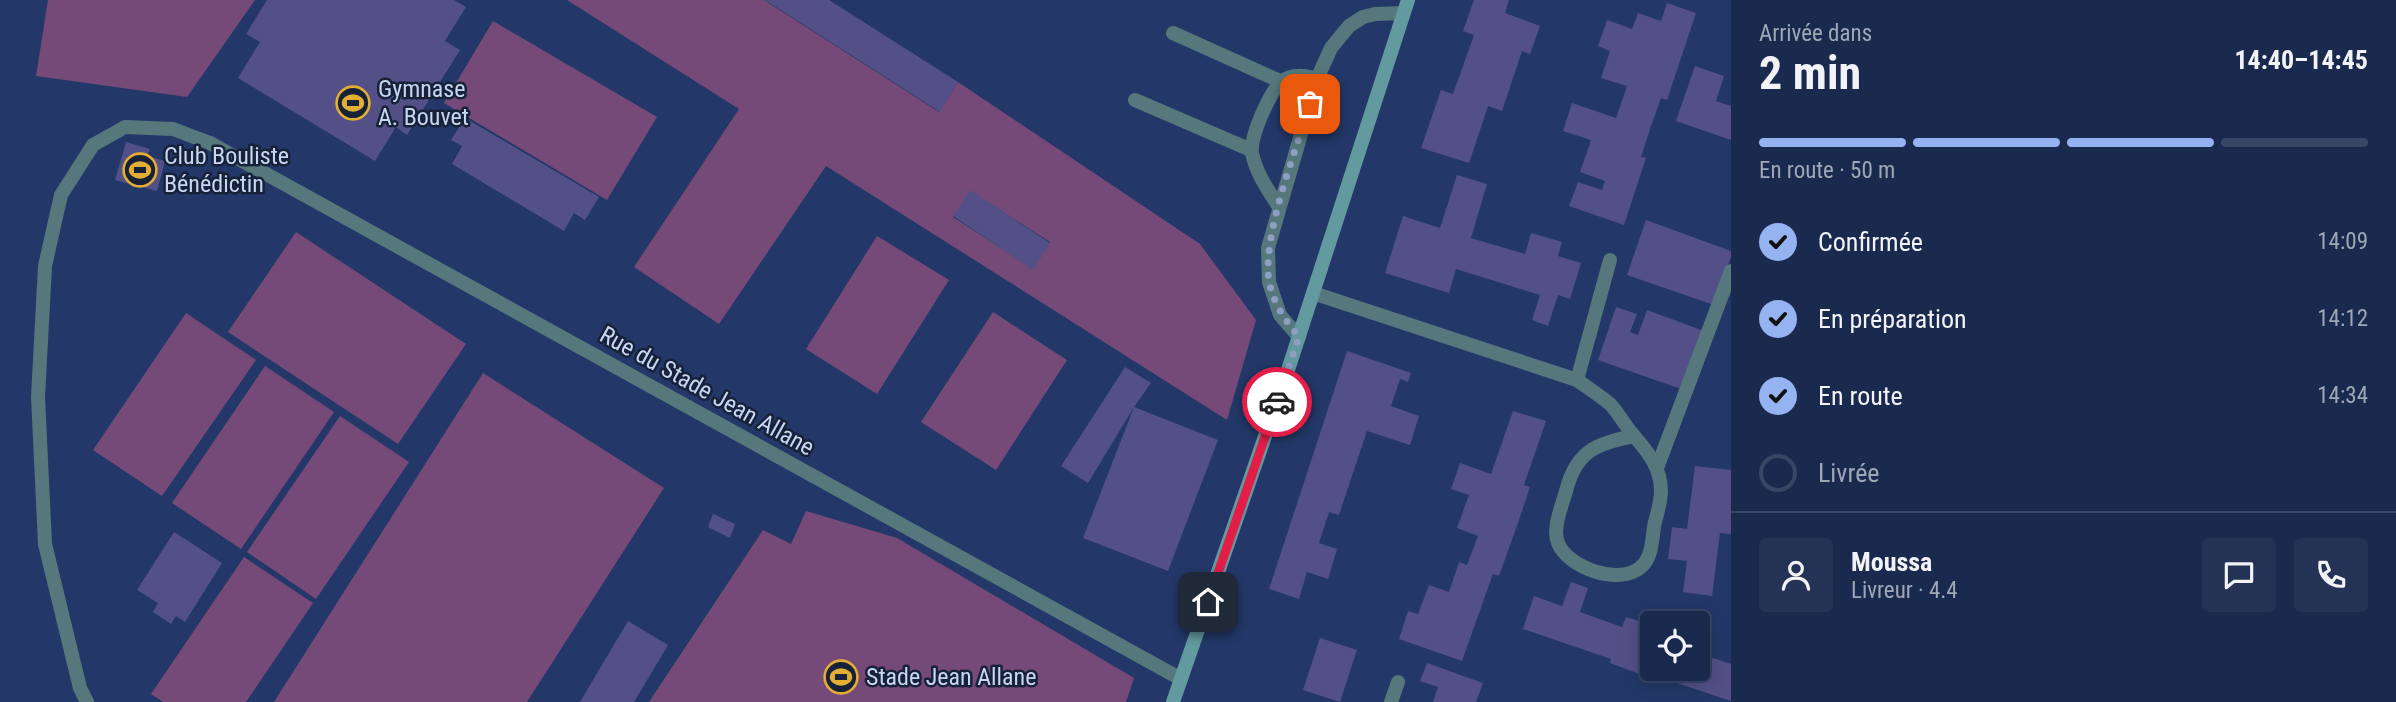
<!DOCTYPE html>
<html lang="fr">
<meta charset="utf-8">
<style>
:root{--surface:#1a2a4e;--page:#233255;--text:#f1f3f6;--muted:#9fa7b6;--line:#384666;--accent:#95b2f1}
body{margin:0;font-family:"Roboto Condensed",sans-serif;background:var(--page);color:var(--text);height:100vh;display:flex;flex-direction:column;font-size:26px;white-space:nowrap}
*{box-sizing:border-box;margin:0}
p{font-size:23px;color:var(--muted)}
.icon{flex:none;width:38px;height:38px;fill:none;stroke:currentColor;stroke-width:2;stroke-linecap:round;stroke-linejoin:round}
.map{position:relative;flex:1;overflow:hidden}
.details{display:flex;flex-direction:column;background:var(--surface);width:665px}
.details>*{flex:none}
.fabs{position:absolute;left:1640px;top:611px;display:grid;gap:14px}
.fabs a{display:grid;place-items:center;width:70px;height:70px;border-radius:7px;background:var(--surface);box-shadow:0 4px 18px #0003,0 0 0 2px var(--line);font-size:35px}
.pin{position:absolute;display:grid;place-items:center;width:60px;height:60px;color:#fff;margin:-30px;border-radius:14px;box-shadow:0 4px 10px #0006}
.courier{position:absolute;display:grid;place-items:center;width:70px;height:70px;margin:-35px;border:5px solid #e11d48;border-radius:50%;background:#fff;color:#222;box-shadow:0 2px 9px #0007}
.summary em{font-style:normal;font-weight:700}
.summary div{display:flex;flex-direction:column-reverse}
.summary{display:flex;align-items:center;justify-content:space-between;height:119px;padding:0 28px}
h1{font-size:46px;font-weight:700;line-height:52px}
.bar{display:grid;grid-template-columns:repeat(4,1fr);gap:10px 7px;align-content:center;height:84px;padding:0 28px}
.bar i{height:9px;border-radius:5px;background:var(--line)}
.bar .on{background:var(--accent)}
.bar p{grid-column:span 4}
.line{display:flex;align-items:center;gap:18px;padding:0 28px;border-top:2px solid var(--line)}
.line div{flex:1}
.round{display:grid;place-items:center;flex:none;width:74px;height:74px;border-radius:7px;background:var(--page)}
ol{padding:0 28px;list-style:none}
li{display:flex;align-items:center;gap:21px;height:77px}
li p{margin-inline-start:auto}
li .icon{padding:7px;border-radius:50%;background:var(--accent);color:#111;stroke-width:4}
li:last-child{color:var(--muted)}
li i{width:38px;height:38px;border:4px solid var(--line);border-radius:50%}
main{display:flex;flex:1;min-height:0}
.map>svg:first-child{display:block}
.green{fill:#754a78;fill-rule:evenodd}
.building{fill:#525086}
.lines{fill:none;stroke-linecap:round;stroke-linejoin:round}
.service{stroke:#56787c;stroke-width:14}
.minor{stroke:#56787c;stroke-width:14}
.secondary{stroke:#629aa0;stroke-width:14}
.done{stroke:#8e9fc2;stroke-width:7;stroke-dasharray:0 12.6}
.route{stroke:#e11d48;stroke-width:9}
.labels{text-anchor:middle;dominant-baseline:central;stroke-width:5;stroke-linejoin:round;paint-order:stroke}
.poi-label{font-size:24px;fill:#c7d6f3;stroke:#172137;text-anchor:start}
.street-label{font-size:24px;fill:#c7d6f3;stroke:#172137}
</style>
<main>
<div class="map">
<svg width="1731" height="702" viewBox="0 0 1731 702">
<rect width="100%" height="100%" fill="#233868"/>
<g class="green">
<path d="M48 0H255L187 97 36 76Z"/>
<path d="M567 0H764L939 112 958 82 1200 244 1256 320 1227 420 826 166 719 324 634 267 739 109ZM970 191 1050 242 1033 269 953 217Z"/>
<path d="M493 21 657 117 607 200 444 103Z"/>
<path d="M296 232 466 344 398 444 228 332Z"/>
<path d="M877 236 949 280 877 394 806 349Z"/>
<path d="M993 312 1067 360 996 470 921 422Z"/>
<path d="M186 313 256 360 162 496 93 450Z"/>
<path d="M265 366 334 412 241 549 172 503Z"/>
<path d="M483 373 664 488 527 702H274Z"/>
<path d="M340 416 409 462 316 599 247 552Z"/>
<path d="M806 511 897 538 1134 678 1126 702H649L763 530 791 544Z"/>
<path d="M244 557 313 603 246 702H163L151 694Z"/>
</g>
<g class="building">
<path d="M267 0H454L466 7 445 41 460 50 407 135 396 127 375 161 238 78 260 42 246 34Z"/>
<path d="M765 0H829L958 82 940 112Z"/>
<path d="M1474 0H1509L1505 13 1540 26 1530 54 1522 51 1502 111 1488 106 1469 163 1421 148 1441 90 1453 94 1474 35 1463 31Z"/>
<path d="M1667 3 1696 13 1667 100 1661 98 1650 129 1641 157 1646 158 1624 225 1569 206 1578 182 1602 190 1605 181 1580 172 1591 140 1563 131 1572 103 1616 118 1627 86 1601 78 1610 51 1598 46 1607 20 1632 29 1638 13 1661 21Z"/>
<path d="M1695 66 1724 76 1716 101 1731 106V140L1676 121Z"/>
<path d="M465 118 599 197 585 220 574 213 564 231 452 164 462 146 451 140Z"/>
<path d="M126 142 150 149 147 156 165 161 157 191 115 180Z"/>
<path d="M1457 175 1487 184 1471 238 1525 254 1531 233 1562 242 1558 256 1581 263 1570 299 1558 295 1548 326 1532 320 1540 295 1514 287 1456 269 1449 293 1385 273 1403 216 1440 228Z"/>
<path d="M970 190 1050 243 1033 270 953 216Z"/>
<path d="M1646 220 1731 251V257L1714 305 1627 275Z"/>
<path d="M1616 307 1637 314 1630 332 1638 335 1647 310 1704 331 1684 390 1598 360Z"/>
<path d="M1347 351 1411 373 1408 382 1400 379 1391 406 1419 416 1410 445 1367 431 1339 515 1329 512 1319 543 1337 549 1328 579 1307 572 1299 599 1269 589Z"/>
<path d="M1125 367 1151 383 1134 407 1218 440 1168 571 1083 538 1134 407 1088 483 1061 466Z"/>
<path d="M1513 411 1546 421 1524 485 1530 487 1519 520 1499 576 1493 574 1462 661 1399 639 1408 611 1418 614 1429 585 1449 592 1459 562 1467 565 1478 536 1457 528 1469 495 1451 489 1460 463 1491 474Z"/>
<path d="M1695 466 1731 470V534L1720 533 1712 596 1683 592 1687 561 1668 559 1672 527 1687 529Z"/>
<path d="M713 514 735 524 730 538 708 527Z"/>
<path d="M174 532 222 563 185 622 176 616 171 624 153 612 158 603 137 590Z"/>
<path d="M1571 582 1588 588 1580 612 1622 627 1626 617 1652 625V664L1649 663 1645 676 1610 663 1611 659 1523 629 1534 596 1562 606Z"/>
<path d="M628 621 668 645 634 702H580Z"/>
<path d="M1320 638 1357 650 1340 702 1303 690Z"/>
<path d="M1698 653 1731 664V701L1668 680 1671 672 1664 668H1698Z"/>
<path d="M1427 663 1483 683 1476 702H1433L1438 687 1420 681Z"/>
</g>
<g class="lines">
<g class="service">
<path d="M1173 33 1282 82"/>
<path d="M1135 100 1251 150"/>
<path d="M1279 207C1268 190 1256 173 1252 153 1250 136 1269 94 1281 82 1292 73 1305 75 1317 79"/>
<path d="M1299 337 1280 315 1269 282 1268 248 1317 79 1331 48 1349 26 1363 17 1375 14 1403 13"/>
<path d="M1577 380 1610 260"/>
<path d="M1657 468 1731 271"/>
<path d="M87 702 80 688 45 544 38 397 45 266 61 195 93 145 125 127 173 129 210 143"/>
<path d="M1391 702 1398 682"/>
</g>
<g class="minor">
<path d="M210 143 1181 679"/>
<path d="M1313 293 1577 380C1588 388 1601 396 1611 405 1618 413 1624 423 1630 431 1645 449 1661 465 1661 491 1661 503 1656 516 1654 527 1652 540 1652 558 1641 567 1619 586 1568 568 1558 543 1552 528 1562 506 1566 491 1576 451 1597 443 1634 436"/>
</g>
<path class="secondary" d="M1173 702 1288 370 1408 0"/>
</g>
<g class="lines">
<path class="done" d="M1277 402 1299 337C1285 320 1273 303 1269 281 1262 235 1296 151 1310 104"/>
<path class="route" d="M1208 602 1277 402"/>
</g>
<defs>
<symbol id="stadium-ring" viewBox="-11 -11 22 22"><circle r="9.5" fill="#172137" stroke="#e2af34" stroke-width="1.5"/><path d="M0-5a6.5 5 0 1 0 0 10a6.5 5 0 1 0 0-10ZM-3.5-1.8h7v3.6h-7Z" fill="#e2af34"/></symbol>
</defs>
<g fill-rule="evenodd">
<use href="#stadium-ring" x="334" y="84" width="38" height="38"/>
<use href="#stadium-ring" x="121" y="151" width="38" height="38"/>
<use href="#stadium-ring" x="822" y="658" width="38" height="38"/>
</g>
<g class="labels">
<g class="poi-label">
<text x="378" y="89">Gymnase<tspan x="378" dy="28">A. Bouvet</tspan></text>
<text x="164" y="156">Club Bouliste<tspan x="164" dy="28">Bénédictin</tspan></text>
<text x="866" y="677">Stade Jean Allane</text>
</g>
<g class="street-label">
<text transform="translate(707 391) rotate(29)">Rue du Stade Jean Allane</text>
</g>
</g>
</svg>
<div class="fabs">
<a><svg class="icon" aria-label="locate" viewBox="0 0 24 24"><circle cx="12" cy="12" r="6"/><path d="M12 2v4M12 18v4M2 12h4M18 12h4"/></svg></a>
</div>
<div class="pin" style="left:1310px;top:104px;background:#ea580c"><svg class="icon" aria-label="bag" viewBox="0 0 24 24"><path d="M5 8h14l-1 12H6zM9 8a3 3 0 0 1 6 0"/></svg></div>
<div class="pin" style="left:1208px;top:602px;background:#1f2937"><svg class="icon" aria-label="home" viewBox="0 0 24 24"><path d="M3 11l9-7 9 7M6 9v11h12V9"/></svg></div>
<div class="courier" style="left:1277px;top:402px"><svg class="icon" aria-label="car" viewBox="0 0 24 24"><path d="M5 17H2v-5l4-1 3-4h7l3 4 3 1v5h-3M9 17h6M6 11h13"/><circle cx="7" cy="17" r="2"/><circle cx="17" cy="17" r="2"/></svg></div>
</div>
<section class="details">
<div class="summary"><div><h1>2 min</h1><p>Arrivée dans</p></div><em>14:40–14:45</em></div>
<div class="bar"><i class="on"></i><i class="on"></i><i class="on"></i><i></i><p>En route · 50 m</p></div>
<ol>
<li><svg class="icon" aria-label="check" viewBox="0 0 24 24"><path d="M5 12l5 5 9-10"/></svg>Confirmée<p>14:09</p></li>
<li><svg class="icon" aria-label="check" viewBox="0 0 24 24"><path d="M5 12l5 5 9-10"/></svg>En préparation<p>14:12</p></li>
<li><svg class="icon" aria-label="check" viewBox="0 0 24 24"><path d="M5 12l5 5 9-10"/></svg>En route<p>14:34</p></li>
<li><i></i>Livrée</li>
</ol>
<div class="line" style="height:126px"><a class="round"><svg class="icon" aria-label="person" viewBox="0 0 24 24"><circle cx="12" cy="8" r="4"/><path d="M4 21q1-7 8-7t8 7"/></svg></a><div><b>Moussa</b><p>Livreur · 4.4</p></div><a class="round"><svg class="icon" aria-label="chat" viewBox="0 0 24 24"><path d="M4 5h16v11H9l-5 4z"/></svg></a><a class="round"><svg class="icon" aria-label="phone" viewBox="0 0 24 24"><path d="M5 4h4l2 5-3 2q2 4 5 5l2-3 5 2v4C11 20 4 13 5 4z"/></svg></a></div>
</section>
</main>
